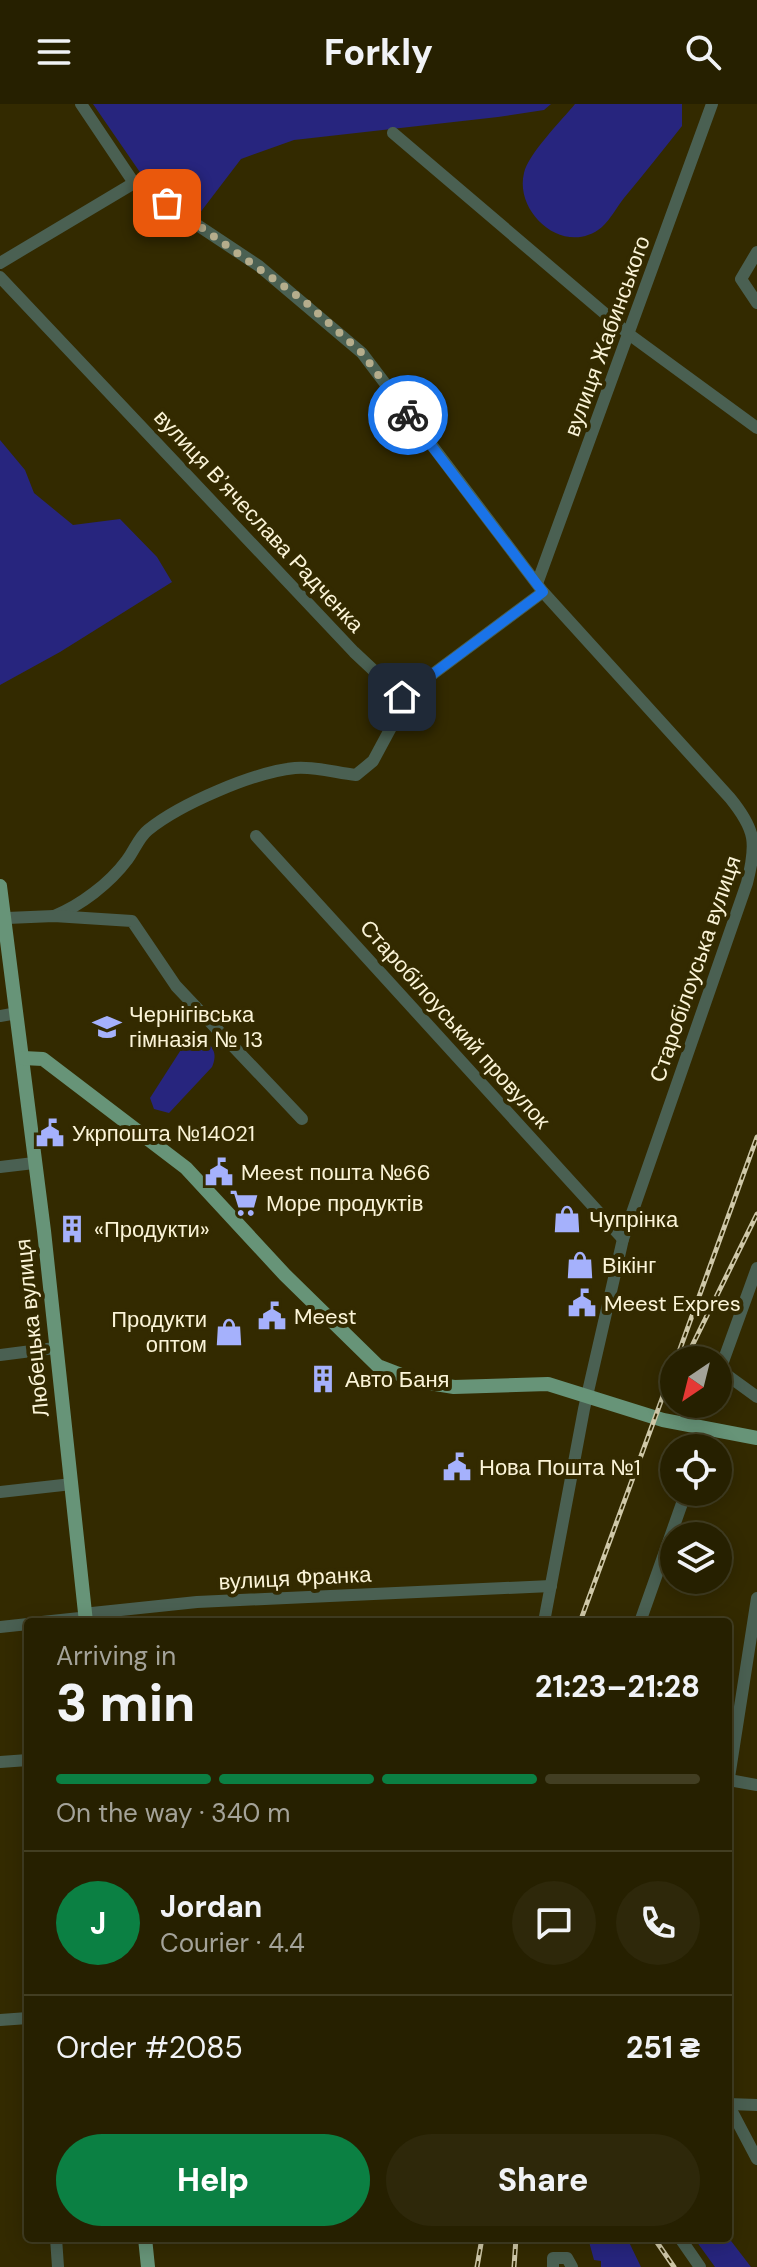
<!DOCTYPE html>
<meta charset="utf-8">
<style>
:root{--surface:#262000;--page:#2e280a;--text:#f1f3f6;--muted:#a4a399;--line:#423e22;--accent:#0b8043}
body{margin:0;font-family:"DM Sans",sans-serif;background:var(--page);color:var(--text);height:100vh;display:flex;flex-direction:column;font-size:30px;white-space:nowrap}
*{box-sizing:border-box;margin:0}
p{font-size:26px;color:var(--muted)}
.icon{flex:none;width:44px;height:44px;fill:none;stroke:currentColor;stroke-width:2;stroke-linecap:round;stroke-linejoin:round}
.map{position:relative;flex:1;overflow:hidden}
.sheet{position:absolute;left:24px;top:1514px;width:708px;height:624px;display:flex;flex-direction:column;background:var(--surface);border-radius:8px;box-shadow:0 4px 20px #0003,0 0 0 2px var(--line)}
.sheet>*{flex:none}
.needle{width:52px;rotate:215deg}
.controls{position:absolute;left:660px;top:1242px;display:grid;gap:16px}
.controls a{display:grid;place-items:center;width:72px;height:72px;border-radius:50%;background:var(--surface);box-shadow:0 4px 20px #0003,0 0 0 2px var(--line);font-size:40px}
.pin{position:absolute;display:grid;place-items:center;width:68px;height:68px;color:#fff;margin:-34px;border-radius:16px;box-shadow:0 4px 12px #0006}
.courier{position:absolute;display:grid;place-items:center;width:80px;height:80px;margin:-40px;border:6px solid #1a73e8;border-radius:50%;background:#fff;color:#222;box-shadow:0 2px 10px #0007}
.summary em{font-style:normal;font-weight:800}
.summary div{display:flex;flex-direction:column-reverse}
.summary{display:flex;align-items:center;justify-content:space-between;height:136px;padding:0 32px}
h1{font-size:52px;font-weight:800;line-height:60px}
.bar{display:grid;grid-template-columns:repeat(4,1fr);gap:12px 8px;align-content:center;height:96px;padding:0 32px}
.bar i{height:10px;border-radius:6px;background:var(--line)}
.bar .active{background:var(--accent)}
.bar p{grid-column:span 4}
.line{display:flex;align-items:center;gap:20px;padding:0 32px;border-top:2px solid var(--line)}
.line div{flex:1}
.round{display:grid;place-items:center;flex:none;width:84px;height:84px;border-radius:42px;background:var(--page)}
.primary-button{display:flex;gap:16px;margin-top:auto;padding:16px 32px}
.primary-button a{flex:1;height:92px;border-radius:48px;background:var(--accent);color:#fff;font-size:32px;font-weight:800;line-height:92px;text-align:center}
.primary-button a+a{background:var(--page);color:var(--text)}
header{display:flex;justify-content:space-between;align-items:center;height:104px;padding:0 32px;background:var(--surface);font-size:36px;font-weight:800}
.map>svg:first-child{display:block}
.green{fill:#27257e}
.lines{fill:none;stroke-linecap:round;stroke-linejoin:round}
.minor{stroke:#4a6052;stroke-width:12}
.major{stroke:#679478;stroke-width:14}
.rail-casing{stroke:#cfc8a8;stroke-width:5}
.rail{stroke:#332a00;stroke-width:2;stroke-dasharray:6;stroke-linecap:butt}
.done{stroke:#b5ad8c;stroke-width:8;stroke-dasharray:0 14.4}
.route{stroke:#1a73e8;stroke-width:10}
.labels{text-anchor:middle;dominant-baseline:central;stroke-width:8;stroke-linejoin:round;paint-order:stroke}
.street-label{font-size:22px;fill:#fbf4d7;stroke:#332a00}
.poi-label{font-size:22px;fill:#fbf4d7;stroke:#332a00;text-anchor:start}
</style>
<header><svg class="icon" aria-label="menu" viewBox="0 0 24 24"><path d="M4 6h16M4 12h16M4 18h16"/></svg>Forkly<svg class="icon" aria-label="search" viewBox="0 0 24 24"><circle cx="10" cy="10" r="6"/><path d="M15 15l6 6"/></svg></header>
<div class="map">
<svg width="757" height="2163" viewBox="0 0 757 2163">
<rect width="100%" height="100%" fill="#332a00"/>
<g class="green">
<path d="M93 0H551L544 6 498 13 294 36 241 55 196 114 146 77Z"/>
<path d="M575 0H682V22C663 46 644 70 624 94 617 103 610 116 602 123 565 154 514 109 524 69 528 50 562 16 575 0Z"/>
<path d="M0 336 25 366 34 389 73 421 120 415 157 453 172 478 60 548 0 581Z"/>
<path d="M200 934C213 941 218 949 212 963L169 1009 154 1005 150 994 184 941Z"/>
<path d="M728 2133 751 2163H715L694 2134Z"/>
<path d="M588 2134H627L641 2163H601V2157L594 2156Z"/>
</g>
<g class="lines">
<g class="minor">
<path d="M81 0 134 79 259 162 362 249 543 488 730 694C756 726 757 739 747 779L623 1135 584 1305 544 1518"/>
<path d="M393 29 630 231 757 324"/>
<path d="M757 148 741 175 757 199"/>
<path d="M0 159 134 79"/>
<path d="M0 173 354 548 402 593 543 488"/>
<path d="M538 477 712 0"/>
<path d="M256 732 623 1135"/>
<path d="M54 812C80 802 110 779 127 756 134 747 139 733 148 726 180 700 254 668 295 664 314 662 337 669 356 671L373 657 394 618"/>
<path d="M7 814 54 812 132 817 176 882 302 1015"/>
<path d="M0 912 17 909"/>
<path d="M0 1063 34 1059"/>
<path d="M757 1164 720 1266 757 1293"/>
<path d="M0 1251 55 1244"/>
<path d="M701 1344 708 1325"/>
<path d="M0 1388 72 1380"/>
<path d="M42 1518 80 1514 92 1509 197 1498 551 1482"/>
<path d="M640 1518 686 1388"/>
<path d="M0 1523 28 1520"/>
<path d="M0 1658 28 1656"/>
<path d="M729 1676 757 1681"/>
<path d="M728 1680 757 1494"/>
<path d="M0 1916 28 1914"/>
<path d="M728 2000 757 2055"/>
<path d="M728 2000 757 2001"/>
<path d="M56 2134 58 2163"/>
<path d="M680 2134 700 2163"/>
<path d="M553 2163V2154H567L572 2163"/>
</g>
<g class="major">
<path d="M0 782 44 1127 86 1518"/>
<path d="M23 954 43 955 186 1064 285 1171 378 1262 417 1277 454 1283 548 1280 663 1316 757 1334"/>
<path d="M145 2134 148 2163"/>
</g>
<defs>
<g id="rail">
<path d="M690 1246 757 1110"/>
<path d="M676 1256 757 1033"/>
<path d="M496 1515V1518"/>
<path d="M580 1518 674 1262"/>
<path d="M654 2134 674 2163"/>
<path d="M477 2163 482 2134"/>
<path d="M514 2163 516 2134"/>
</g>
</defs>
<use href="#rail" class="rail-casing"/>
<use href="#rail" class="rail"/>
</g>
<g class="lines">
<path class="done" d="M167 99 303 196 362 249 408 311"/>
<path class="route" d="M402 593 543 488 408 311"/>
</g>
<defs>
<symbol id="school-bare" viewBox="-9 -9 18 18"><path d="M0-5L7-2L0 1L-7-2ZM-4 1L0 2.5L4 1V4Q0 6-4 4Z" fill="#a5b1fc" stroke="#332a00" stroke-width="2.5" paint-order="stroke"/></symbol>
<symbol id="civic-bare" viewBox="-9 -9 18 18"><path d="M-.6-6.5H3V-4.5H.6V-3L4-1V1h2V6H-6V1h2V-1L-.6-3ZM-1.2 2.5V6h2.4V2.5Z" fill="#a5b1fc" stroke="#332a00" stroke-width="2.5" paint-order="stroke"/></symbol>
<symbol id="supermarket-bare" viewBox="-9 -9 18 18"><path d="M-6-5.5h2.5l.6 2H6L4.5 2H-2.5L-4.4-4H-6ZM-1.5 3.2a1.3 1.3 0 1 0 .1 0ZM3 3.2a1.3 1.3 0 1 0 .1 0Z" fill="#a5b1fc" stroke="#332a00" stroke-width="2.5" paint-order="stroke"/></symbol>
<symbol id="shop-bare" viewBox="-9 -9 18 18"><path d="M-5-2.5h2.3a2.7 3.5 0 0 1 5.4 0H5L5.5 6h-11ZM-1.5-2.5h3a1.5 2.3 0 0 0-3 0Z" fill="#a5b1fc" stroke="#332a00" stroke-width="2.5" paint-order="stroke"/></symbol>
<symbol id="building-bare" viewBox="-9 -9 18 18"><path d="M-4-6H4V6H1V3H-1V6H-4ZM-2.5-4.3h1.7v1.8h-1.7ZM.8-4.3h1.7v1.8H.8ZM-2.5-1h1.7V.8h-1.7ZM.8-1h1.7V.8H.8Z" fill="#a5b1fc" stroke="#332a00" stroke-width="2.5" paint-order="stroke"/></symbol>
</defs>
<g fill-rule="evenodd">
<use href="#school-bare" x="87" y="903" width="40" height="40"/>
<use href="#civic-bare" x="30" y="1009" width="40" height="40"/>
<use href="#civic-bare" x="199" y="1048" width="40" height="40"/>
<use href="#supermarket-bare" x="224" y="1079" width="40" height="40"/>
<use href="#shop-bare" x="547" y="1095" width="40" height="40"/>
<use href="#building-bare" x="52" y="1105" width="40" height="40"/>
<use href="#shop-bare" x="560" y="1141" width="40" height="40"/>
<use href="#civic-bare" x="562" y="1179" width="40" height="40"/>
<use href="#civic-bare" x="252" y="1192" width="40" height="40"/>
<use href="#shop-bare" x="209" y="1208" width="40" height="40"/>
<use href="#building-bare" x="303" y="1255" width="40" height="40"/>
<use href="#civic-bare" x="437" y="1343" width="40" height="40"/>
</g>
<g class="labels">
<g class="street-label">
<text transform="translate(607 232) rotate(-70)">вулиця Жабинського</text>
<text transform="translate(259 417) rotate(47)">вулиця Вʼячеслава Радченка</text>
<text transform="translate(695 865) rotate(-71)">Старобілоуська вулиця</text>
<text transform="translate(455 920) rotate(48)">Старобілоуський провулок</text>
<text transform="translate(32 1224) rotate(-96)">Любецька вулиця</text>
<text transform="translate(295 1474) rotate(-3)">вулиця Франка</text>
</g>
<g class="poi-label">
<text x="129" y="910">Чернігівська<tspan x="129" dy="25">гімназія № 13</tspan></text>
<text x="72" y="1029">Укрпошта №14021</text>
<text x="241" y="1068">Meest пошта №66</text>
<text x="266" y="1099">Море продуктів</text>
<text x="589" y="1115">Чупрінка</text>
<text x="94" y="1125">«Продукти»</text>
<text x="602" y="1161">Вікінг</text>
<text x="604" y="1199">Meest Expres</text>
<text x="294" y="1212">Meest</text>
<text x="207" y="1215" text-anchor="end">Продукти<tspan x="207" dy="25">оптом</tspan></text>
<text x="345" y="1275">Авто Баня</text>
<text x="479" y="1363">Нова Пошта №1</text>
</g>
</g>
</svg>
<div class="controls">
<a><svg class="needle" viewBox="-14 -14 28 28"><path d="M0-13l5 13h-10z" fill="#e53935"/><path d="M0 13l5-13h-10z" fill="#a4a399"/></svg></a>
<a><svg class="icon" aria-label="locate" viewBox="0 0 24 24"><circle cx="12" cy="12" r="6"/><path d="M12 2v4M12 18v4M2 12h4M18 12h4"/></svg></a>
<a><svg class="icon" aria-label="layers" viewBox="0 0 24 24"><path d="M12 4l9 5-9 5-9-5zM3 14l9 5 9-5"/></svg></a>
</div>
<div class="pin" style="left:167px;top:99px;background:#ea580c"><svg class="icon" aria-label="bag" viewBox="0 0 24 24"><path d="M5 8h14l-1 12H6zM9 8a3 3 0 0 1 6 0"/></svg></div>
<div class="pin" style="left:402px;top:593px;background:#1f2937"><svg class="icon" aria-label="home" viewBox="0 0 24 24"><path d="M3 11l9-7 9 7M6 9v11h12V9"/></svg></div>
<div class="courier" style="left:408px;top:311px"><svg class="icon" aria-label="bike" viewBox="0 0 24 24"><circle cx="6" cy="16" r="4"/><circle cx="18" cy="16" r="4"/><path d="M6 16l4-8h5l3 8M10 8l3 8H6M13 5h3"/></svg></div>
<section class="sheet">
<div class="summary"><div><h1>3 min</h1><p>Arriving in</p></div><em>21:23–21:28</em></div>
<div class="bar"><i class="active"></i><i class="active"></i><i class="active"></i><i></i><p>On the way · 340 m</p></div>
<div class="line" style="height:144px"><b class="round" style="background:var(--accent);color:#fff">J</b><div><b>Jordan</b><p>Courier · 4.4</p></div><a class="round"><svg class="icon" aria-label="chat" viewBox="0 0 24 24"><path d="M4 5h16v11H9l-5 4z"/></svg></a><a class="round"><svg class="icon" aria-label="phone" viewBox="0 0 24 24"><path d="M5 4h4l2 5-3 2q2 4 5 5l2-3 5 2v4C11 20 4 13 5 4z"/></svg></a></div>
<div class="line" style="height:104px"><div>Order #2085</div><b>251 ₴</b></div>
<div class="primary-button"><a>Help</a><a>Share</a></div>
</section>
</div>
